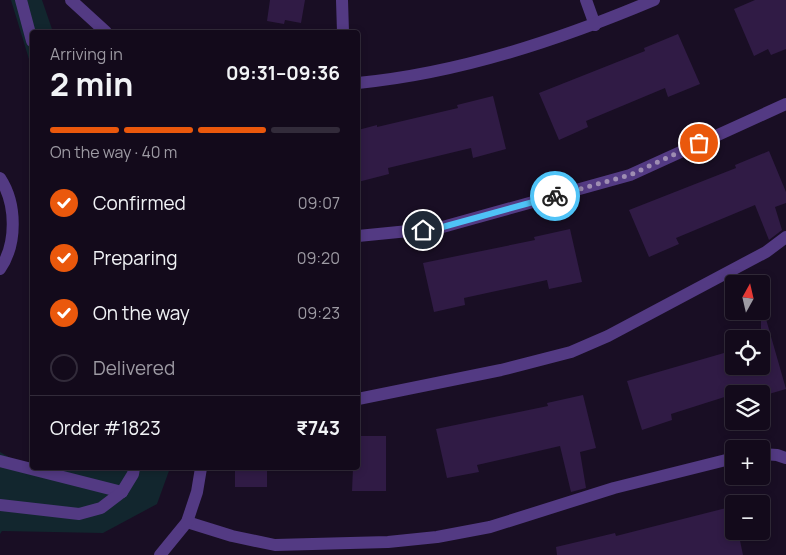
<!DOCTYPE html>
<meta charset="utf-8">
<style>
:root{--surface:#130a1b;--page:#201828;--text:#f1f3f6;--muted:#9d9aa3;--line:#322b3a;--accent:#ea580c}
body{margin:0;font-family:Manrope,sans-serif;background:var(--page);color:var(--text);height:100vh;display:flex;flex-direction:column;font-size:19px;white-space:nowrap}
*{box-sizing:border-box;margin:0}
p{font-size:16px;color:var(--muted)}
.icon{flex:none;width:28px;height:28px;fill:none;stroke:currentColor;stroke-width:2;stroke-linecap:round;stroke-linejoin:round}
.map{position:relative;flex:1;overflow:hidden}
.details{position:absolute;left:30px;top:30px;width:330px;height:440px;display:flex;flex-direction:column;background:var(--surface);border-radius:5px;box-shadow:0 2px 8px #0003,0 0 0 1px var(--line)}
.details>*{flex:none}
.needle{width:32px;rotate:8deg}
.buttons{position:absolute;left:725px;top:275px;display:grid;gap:10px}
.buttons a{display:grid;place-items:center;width:45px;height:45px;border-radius:5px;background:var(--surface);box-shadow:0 2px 8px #0003,0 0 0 1px var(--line);font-size:25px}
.pin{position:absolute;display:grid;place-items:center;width:42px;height:42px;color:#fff;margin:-21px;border:2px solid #fff;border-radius:50%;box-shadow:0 1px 5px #0007}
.courier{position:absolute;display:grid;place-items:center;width:50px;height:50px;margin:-25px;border:4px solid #4fc3f7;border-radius:50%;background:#fff;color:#222;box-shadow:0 1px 6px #0007}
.overview em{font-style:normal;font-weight:700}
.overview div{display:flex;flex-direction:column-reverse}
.overview{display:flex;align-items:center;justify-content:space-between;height:85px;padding:0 20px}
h1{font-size:32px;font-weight:700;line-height:38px}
.bar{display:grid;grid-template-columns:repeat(4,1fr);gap:8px 5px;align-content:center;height:60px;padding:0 20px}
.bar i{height:6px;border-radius:4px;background:var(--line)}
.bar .selected{background:var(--accent)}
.bar p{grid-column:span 4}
.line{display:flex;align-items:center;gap:12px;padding:0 20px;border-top:1px solid var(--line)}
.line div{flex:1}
ol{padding:0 20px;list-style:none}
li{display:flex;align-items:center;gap:15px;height:55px}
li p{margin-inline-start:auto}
li .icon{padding:5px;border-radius:50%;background:var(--accent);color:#fff;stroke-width:4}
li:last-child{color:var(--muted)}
li i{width:28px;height:28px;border:2px solid var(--line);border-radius:50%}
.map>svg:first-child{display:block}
.green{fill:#12262e}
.building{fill:#301b45}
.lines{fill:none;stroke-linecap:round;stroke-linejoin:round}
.service{stroke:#533a83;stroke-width:12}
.minor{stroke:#533a83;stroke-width:12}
.tertiary{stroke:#533a83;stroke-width:12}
.done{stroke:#9e8db2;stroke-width:5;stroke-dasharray:0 9}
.route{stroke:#4fc3f7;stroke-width:6}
</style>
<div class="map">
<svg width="786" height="555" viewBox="0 0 786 555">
<rect width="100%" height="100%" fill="#190e24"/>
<g class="green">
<path d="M11 0H42L53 32H32V69Z"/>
<path d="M0 452 27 468 112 471 114 468H170L157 504 103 533 2 531 0 534Z"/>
</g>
<g class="building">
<path d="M270 0H305L301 23 285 20 284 24 267 21Z"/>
<path d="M755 0H786V49L771 55 768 49 754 56 734 9Z"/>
<path d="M678 34 700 84 668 97 665 88 586 121 588 127 559 140 539 93 645 51 644 48Z"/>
<path d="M493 96 506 149 473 158 471 148 388 168 389 174 358 182V130L377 125V127L458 108 457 105Z"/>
<path d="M769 151 786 192V203L775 207 782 230 769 240 755 205 676 238 679 244 649 257 629 210 736 168 735 165Z"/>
<path d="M570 229 582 282 549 289 547 280 464 298 465 305 434 312 423 263 535 240 534 237Z"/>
<path d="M766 319 786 389 762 396 734 394 671 414 672 420 642 430 627 381 724 353 728 366H761V320Z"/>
<path d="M583 395 596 448 580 452 586 488 571 492 560 446 477 465 479 472 447 478 436 429 548 406 547 403Z"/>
<path d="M358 436H386V491H352L353 468H358Z"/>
<rect x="235" y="468" width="32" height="19"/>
<path d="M734 506V531H738L743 555H557L556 547 615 533 616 536Z"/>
</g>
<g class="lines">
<path class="service" d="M0 461 122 492"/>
<g class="minor">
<path d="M71 0 106 32"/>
<path d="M342 0 343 32"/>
<path d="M586 0 595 25"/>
<path d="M358 83C460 73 559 40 654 0"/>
<path d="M0 178C17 204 17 244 0 269"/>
<path d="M358 236 439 228 630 175 786 104"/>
<path d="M358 399 501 370 571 352 608 336 766 252 786 237"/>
<path d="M761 454 777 455 786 458"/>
<path d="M187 522 232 536 275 545 388 542 437 537 490 527 614 488 734 458"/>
<path d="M160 555 187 522 197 492 201 468"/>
</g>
<g class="tertiary">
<path d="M21 0 32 41"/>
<path d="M0 505 79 514 101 508 122 492 133 474 134 468"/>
</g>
</g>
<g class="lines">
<path class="done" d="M555 196 630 175 699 143"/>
<path class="route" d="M423 230 439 228 555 196"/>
</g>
</svg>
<div class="buttons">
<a><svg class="needle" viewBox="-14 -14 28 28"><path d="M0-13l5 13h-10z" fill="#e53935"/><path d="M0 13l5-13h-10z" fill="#9d9aa3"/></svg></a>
<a><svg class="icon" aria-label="locate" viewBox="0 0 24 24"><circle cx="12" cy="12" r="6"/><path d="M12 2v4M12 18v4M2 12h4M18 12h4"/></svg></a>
<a><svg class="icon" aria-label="layers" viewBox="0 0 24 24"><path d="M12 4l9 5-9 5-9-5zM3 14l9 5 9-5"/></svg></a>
<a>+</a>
<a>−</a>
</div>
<div class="pin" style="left:699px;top:143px;background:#ea580c"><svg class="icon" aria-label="bag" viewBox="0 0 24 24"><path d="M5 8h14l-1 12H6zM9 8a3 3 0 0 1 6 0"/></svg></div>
<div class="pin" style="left:423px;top:230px;background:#1f2937"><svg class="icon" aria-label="home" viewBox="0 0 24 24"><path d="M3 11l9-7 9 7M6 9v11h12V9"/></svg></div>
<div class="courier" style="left:555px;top:196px"><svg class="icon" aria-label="bike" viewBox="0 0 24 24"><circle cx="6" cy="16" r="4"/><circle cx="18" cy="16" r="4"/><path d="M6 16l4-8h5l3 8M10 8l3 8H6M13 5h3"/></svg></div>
<section class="details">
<div class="overview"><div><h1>2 min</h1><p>Arriving in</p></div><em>09:31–09:36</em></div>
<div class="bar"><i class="selected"></i><i class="selected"></i><i class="selected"></i><i></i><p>On the way · 40 m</p></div>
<ol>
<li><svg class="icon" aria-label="check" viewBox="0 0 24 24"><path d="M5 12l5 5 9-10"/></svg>Confirmed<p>09:07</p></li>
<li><svg class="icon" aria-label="check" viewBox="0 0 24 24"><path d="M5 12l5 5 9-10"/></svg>Preparing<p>09:20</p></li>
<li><svg class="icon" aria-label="check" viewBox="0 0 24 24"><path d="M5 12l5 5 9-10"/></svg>On the way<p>09:23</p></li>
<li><i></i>Delivered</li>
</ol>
<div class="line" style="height:65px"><div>Order #1823</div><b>₹743</b></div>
</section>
</div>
